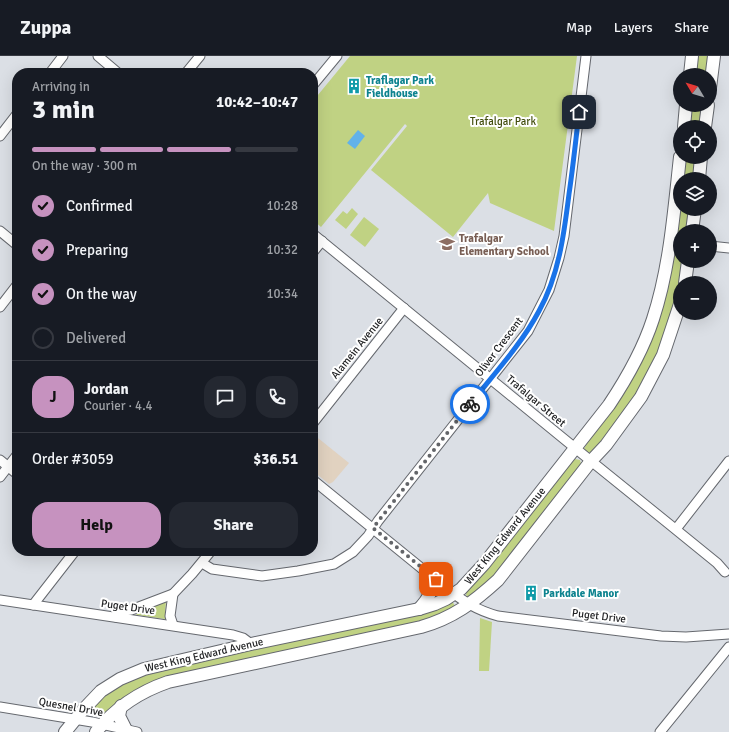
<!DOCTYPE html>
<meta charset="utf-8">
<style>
:root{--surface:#171b24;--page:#242831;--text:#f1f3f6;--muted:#9ea1a6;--line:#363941;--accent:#c692bf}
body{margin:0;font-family:Signika,sans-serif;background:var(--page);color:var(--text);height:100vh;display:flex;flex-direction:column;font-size:15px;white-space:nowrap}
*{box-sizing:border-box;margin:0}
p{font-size:13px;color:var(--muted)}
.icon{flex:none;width:22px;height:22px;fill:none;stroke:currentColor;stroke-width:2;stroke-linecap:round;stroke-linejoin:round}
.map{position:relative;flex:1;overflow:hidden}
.sheet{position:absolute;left:12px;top:12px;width:306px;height:488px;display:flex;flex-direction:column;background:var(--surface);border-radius:16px;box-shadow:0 4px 16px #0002}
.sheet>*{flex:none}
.needle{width:26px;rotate:308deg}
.controls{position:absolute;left:673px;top:12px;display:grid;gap:8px}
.controls a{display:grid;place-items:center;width:44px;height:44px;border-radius:50%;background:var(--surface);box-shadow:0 4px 16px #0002;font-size:20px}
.pin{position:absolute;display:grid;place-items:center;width:34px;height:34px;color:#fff;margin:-17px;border-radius:8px;box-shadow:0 2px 6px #0006}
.courier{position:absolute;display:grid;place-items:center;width:40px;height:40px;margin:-20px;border:3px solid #1a73e8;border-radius:50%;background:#fff;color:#222;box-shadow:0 1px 5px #0007}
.overview em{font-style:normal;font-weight:700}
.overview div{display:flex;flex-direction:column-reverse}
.overview{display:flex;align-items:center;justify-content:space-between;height:68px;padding:0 20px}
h1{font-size:26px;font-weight:700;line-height:30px}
.bar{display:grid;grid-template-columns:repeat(4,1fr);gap:6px 4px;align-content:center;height:48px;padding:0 20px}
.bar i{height:5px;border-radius:3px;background:var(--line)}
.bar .on{background:var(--accent)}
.bar p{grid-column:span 4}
.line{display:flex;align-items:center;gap:10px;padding:0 20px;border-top:1px solid var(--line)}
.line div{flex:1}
.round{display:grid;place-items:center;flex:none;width:42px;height:42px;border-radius:16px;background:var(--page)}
ol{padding:0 20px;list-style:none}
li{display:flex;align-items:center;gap:12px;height:44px}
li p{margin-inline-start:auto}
li .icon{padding:4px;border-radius:50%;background:var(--accent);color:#111;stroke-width:4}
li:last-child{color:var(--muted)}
li i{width:22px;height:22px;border:2px solid var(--line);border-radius:50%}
.action{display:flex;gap:8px;margin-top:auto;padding:8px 20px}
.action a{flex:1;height:46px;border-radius:16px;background:var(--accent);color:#111;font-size:16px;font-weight:700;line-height:46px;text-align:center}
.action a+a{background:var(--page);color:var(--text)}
header{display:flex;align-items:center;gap:24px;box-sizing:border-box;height:56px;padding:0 20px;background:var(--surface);border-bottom:1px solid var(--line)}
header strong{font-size:19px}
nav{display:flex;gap:22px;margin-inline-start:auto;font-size:14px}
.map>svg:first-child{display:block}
.commercial{fill:#e1d2c0}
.green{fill:#c0d283}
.water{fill:#62b2e9}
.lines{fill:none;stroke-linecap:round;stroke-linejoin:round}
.minor-casing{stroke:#65686e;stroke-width:11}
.major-casing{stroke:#65686e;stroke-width:14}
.minor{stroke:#fff;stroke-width:9}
.major{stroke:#fff;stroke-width:12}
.done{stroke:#636569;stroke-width:4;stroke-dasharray:0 7.2}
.route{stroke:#1a73e8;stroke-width:5}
.labels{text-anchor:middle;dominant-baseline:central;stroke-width:4;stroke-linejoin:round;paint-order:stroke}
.culture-label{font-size:11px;font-weight:bold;fill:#0d838f;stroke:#fff;text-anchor:start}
.park-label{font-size:11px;fill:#424d0d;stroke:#fff}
.education-label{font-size:11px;font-weight:bold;fill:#785e54;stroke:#fff;text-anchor:start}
.street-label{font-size:11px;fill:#232426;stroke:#fff}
</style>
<header>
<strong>Zuppa</strong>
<nav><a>Map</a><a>Layers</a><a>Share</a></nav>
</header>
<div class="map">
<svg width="729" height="676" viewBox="0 0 729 676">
<rect width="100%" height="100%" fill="#dbdfe5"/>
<path class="commercial" d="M313 378 349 407 333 426 329 428 313 415Z"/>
<g class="green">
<path d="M350 0H577L554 175 490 147 488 137 453 181 371 114 407 70 405 68 321 171 313 164V45Z"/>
<path d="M695 0H710L708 13 706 15 707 19H693Z"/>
<path d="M689 49H704L702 66 699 68 701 71H686Z"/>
<path d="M683 101H697L694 123H680V153H691L686 175H680V185L676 182 675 180 677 147Z"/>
<path d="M352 152 358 158 346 173 335 164 343 155 347 158Z"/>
<path d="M364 161 379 173 365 191 350 179Z"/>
<path d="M677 196 680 198V205H682V216L674 256 647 323 603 386 592 396H587L584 393 585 391 595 373 617 345 673 198Z"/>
<path d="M575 403 580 404 581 408 500 517 469 542 466 539 467 534 559 419Z"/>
<path d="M166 545 165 557 167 562 165 563 137 559 136 558Z"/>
<path d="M452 546 454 548 455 551 437 562 125 642 100 660H96L93 656C95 639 137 621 151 615Z"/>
<path d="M480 562 492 566 489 615H479Z"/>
</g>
<path class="water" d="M358 74 365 80 355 93 347 87Z"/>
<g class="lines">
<defs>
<g id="minor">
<path d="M98 0 118 17"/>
<path d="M50 17 63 0"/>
<path d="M186 17 200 0"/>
<path d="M313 29 337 0"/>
<path d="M0 80 17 58"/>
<path d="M0 175 17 189"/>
<path d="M313 178 591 405 669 468 717 507 725 516"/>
<path d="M710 190 729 192"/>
<path d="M669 192 680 190"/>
<path d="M313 196 322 185"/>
<path d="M0 251 17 229"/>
<path d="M313 367 404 252"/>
<path d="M0 404 17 418"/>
<path d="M0 421 17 399"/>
<path d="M313 424 447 533C465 546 476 554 498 560L661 580 686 581 729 578"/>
<path d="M676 473 729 405"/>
<path d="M202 507 212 513 262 520 298 515 334 508 353 496 368 480 378 465 528 275 549 234 559 202 564 180 586 0"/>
<path d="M0 544 233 579 243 582 251 588"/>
<path d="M33 549 75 495"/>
<path d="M116 561 117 556 131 554 173 538 192 518 211 495"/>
<path d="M173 569 170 560 173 538"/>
<path d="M0 651 92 666 137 676"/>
<path d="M660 676 729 591"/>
</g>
<g id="major">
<path d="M690 19 692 0"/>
<path d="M710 32 714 0"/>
<path d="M684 71 686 49"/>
<path d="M705 71 708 49"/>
<path d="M699 123 701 101"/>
<path d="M692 175 695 153"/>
<path d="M685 227 688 205"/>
<path d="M419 553C430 541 434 534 429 518"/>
<path d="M121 650 119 660 126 674"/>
<path d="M65 676 83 654 101 635 120 623 144 613 251 588 419 553 435 548 446 543 461 533 484 508 609 349C627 322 643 294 653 263 670 211 674 155 680 101"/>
<path d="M96 676C115 652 139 636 168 626L421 571C453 562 474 546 498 524L591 405 606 389 641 341 663 299 680 248"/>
</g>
</defs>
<use href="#minor" class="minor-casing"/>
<use href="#major" class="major-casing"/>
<use href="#minor" class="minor"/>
<use href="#major" class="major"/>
</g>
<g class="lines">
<path class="done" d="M436 523 373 472 470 348"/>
<path class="route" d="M470 348C494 318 521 289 539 255 559 219 564 178 569 138 573 111 576 83 579 56"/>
</g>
<defs>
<symbol id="building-bare" viewBox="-9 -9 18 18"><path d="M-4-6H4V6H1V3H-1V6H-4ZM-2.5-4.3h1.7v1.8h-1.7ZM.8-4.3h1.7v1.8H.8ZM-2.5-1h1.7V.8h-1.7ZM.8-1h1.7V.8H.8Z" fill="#0f9aa8" stroke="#fff" stroke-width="2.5" paint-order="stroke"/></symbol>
<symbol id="school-bare" viewBox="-9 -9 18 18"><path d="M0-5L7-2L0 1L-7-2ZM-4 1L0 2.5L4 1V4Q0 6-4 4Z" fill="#8d6e63" stroke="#fff" stroke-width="2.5" paint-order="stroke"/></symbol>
</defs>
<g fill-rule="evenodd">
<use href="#building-bare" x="343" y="19" width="22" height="22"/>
<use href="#school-bare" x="436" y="177" width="22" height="22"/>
<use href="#building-bare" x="520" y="526" width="22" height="22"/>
</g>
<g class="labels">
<g class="culture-label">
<text x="366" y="24">Traflagar Park<tspan x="366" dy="13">Fieldhouse</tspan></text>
<text x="543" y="537">Parkdale Manor</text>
</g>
<g class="park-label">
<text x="503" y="65">Trafalgar Park</text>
</g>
<g class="education-label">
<text x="459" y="182">Trafalgar<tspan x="459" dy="13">Elementary School</tspan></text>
</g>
<g class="street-label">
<text transform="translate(499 291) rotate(-53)">Oliver Crescent</text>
<text transform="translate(357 292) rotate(-51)">Alamein Avenue</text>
<text transform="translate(536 345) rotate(40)">Trafalgar Street</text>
<text transform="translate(505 480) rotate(-51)">West King Edward Avenue</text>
<text transform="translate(128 551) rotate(8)">Puget Drive</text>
<text transform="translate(599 560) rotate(7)">Puget Drive</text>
<text transform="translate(204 599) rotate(-13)">West King Edward Avenue</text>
<text transform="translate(71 651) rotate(10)">Quesnel Drive</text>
</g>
</g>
</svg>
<div class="controls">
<a><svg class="needle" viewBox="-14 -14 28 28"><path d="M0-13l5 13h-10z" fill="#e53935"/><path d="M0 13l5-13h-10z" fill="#9ea1a6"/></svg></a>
<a><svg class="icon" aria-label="locate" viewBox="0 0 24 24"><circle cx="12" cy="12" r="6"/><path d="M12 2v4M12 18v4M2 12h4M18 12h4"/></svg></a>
<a><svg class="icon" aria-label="layers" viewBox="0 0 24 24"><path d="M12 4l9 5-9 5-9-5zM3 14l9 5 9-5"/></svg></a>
<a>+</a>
<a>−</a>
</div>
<div class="pin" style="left:436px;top:523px;background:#ea580c"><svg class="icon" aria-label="bag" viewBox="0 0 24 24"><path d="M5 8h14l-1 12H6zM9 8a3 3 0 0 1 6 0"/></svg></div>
<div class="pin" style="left:579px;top:56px;background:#1f2937"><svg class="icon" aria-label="home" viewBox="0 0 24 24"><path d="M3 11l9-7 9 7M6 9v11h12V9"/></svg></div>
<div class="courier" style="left:470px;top:348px"><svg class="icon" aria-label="bike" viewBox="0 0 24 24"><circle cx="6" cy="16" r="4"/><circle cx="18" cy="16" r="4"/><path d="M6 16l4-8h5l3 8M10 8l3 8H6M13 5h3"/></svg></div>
<section class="sheet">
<div class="overview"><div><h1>3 min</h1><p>Arriving in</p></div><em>10:42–10:47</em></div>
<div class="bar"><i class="on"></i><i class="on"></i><i class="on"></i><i></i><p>On the way · 300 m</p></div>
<ol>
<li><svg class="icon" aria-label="check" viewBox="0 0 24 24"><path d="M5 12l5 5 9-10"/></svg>Confirmed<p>10:28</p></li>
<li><svg class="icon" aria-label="check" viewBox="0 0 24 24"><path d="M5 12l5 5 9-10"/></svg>Preparing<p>10:32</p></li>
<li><svg class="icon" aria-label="check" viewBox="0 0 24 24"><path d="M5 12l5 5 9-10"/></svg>On the way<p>10:34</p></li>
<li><i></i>Delivered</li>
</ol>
<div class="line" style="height:72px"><b class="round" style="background:var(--accent);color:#111">J</b><div><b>Jordan</b><p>Courier · 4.4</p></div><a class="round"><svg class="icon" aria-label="chat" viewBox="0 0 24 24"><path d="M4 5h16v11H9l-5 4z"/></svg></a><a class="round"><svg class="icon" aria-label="phone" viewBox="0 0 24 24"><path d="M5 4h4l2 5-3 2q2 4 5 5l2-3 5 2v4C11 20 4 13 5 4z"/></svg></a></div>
<div class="line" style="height:52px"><div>Order #3059</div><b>$36.51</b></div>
<div class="action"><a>Help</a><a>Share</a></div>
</section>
</div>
